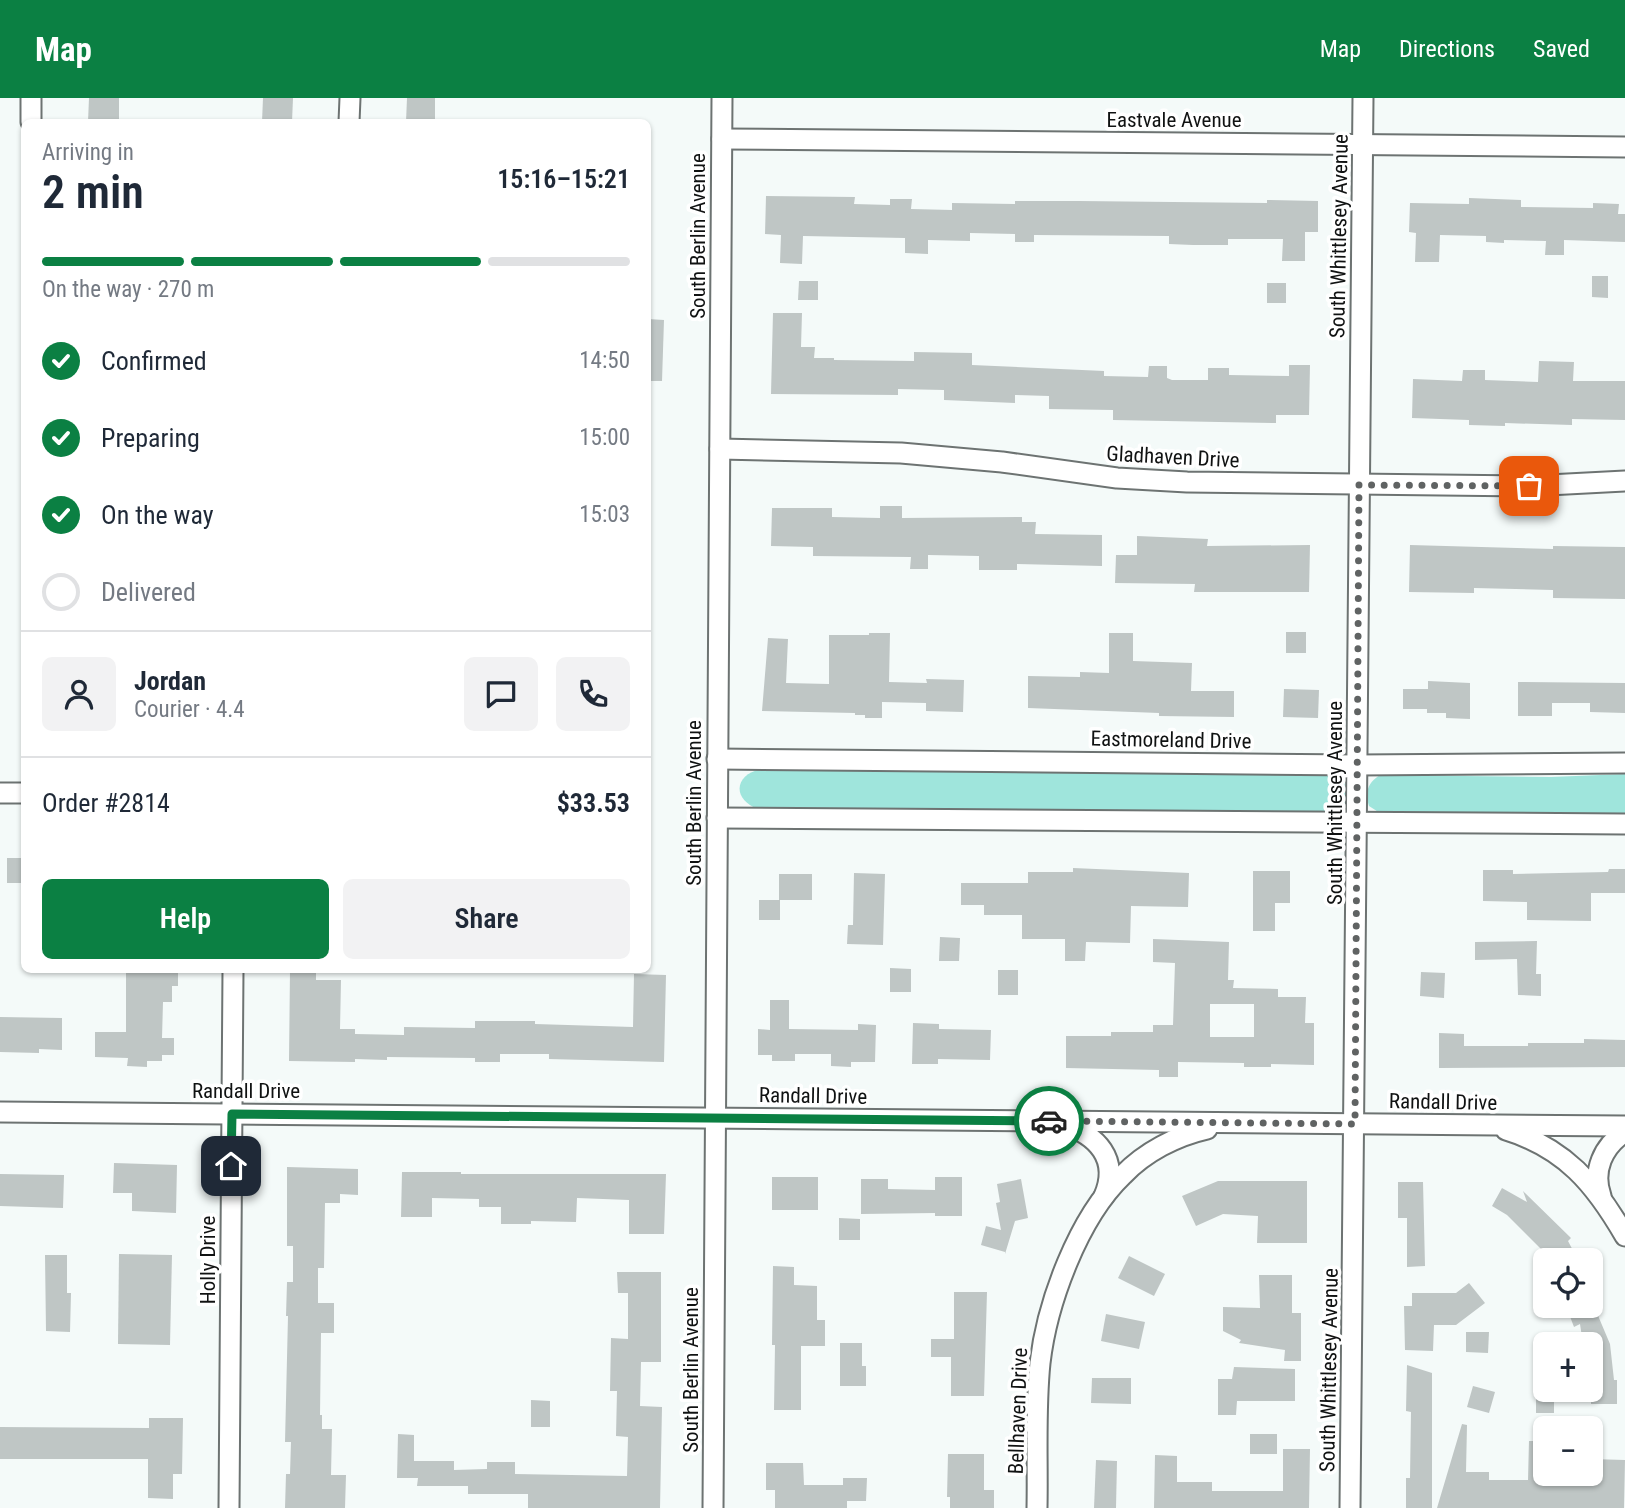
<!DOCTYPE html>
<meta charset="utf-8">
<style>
:root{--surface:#fff;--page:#f2f2f3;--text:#1f2937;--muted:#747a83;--line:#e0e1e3;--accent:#0b8043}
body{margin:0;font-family:"Roboto Condensed",sans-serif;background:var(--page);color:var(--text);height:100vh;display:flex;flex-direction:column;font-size:26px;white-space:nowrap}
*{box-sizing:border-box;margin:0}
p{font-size:23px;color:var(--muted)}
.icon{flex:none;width:38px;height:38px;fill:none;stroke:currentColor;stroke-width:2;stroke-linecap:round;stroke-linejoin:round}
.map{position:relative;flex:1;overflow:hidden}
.details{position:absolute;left:21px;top:21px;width:630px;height:854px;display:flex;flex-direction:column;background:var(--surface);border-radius:10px;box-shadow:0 2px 5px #0004}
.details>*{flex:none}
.controls{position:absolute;left:1533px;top:1150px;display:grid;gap:14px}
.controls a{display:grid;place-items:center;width:70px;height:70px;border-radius:10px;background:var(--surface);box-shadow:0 2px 5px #0004;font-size:35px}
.pin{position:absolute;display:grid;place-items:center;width:60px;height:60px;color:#fff;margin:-30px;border-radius:14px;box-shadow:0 4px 10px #0006}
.courier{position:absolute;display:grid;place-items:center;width:70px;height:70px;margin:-35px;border:5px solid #0b8043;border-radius:50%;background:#fff;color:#222;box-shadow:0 2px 9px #0007}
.headline em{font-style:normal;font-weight:600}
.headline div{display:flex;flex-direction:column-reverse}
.headline{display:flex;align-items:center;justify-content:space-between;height:119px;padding:0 21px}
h1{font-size:46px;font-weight:600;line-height:52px}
.bar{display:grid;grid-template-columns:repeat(4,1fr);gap:10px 7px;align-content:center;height:84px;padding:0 21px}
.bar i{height:9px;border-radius:5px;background:var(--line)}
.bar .on{background:var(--accent)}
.bar p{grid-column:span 4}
.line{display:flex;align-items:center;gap:18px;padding:0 21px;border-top:2px solid var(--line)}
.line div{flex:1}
.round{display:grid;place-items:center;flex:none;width:74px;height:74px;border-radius:10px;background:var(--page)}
ol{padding:0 21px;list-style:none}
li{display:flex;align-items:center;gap:21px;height:77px}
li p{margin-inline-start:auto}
li .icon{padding:7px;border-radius:50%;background:var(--accent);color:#fff;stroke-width:4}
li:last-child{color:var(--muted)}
li i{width:38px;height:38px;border:4px solid var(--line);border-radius:50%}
.primary-button{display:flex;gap:14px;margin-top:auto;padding:14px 21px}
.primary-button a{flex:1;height:80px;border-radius:10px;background:var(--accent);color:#fff;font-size:28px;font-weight:600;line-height:80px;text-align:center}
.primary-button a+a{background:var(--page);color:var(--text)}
header{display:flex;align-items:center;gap:42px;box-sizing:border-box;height:98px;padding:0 35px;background:var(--accent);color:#fff}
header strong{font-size:33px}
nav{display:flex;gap:38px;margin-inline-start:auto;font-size:24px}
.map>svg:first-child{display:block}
.green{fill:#9fe5dc}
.building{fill:#bfc6c5;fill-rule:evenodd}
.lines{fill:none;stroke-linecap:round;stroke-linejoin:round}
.street-casing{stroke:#6d7372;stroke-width:23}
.street{stroke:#fff;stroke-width:19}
.done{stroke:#606363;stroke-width:7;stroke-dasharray:0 12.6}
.route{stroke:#0b8043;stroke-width:9}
.labels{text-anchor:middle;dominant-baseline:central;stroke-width:7;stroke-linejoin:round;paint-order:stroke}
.street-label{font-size:21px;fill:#101212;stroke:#fff}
</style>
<header>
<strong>Map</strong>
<nav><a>Map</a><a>Directions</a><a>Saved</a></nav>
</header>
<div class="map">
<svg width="1625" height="1410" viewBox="0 0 1625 1410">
<rect width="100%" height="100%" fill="#f4faf9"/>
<g class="green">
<path d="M761 671 1319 676 1333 677 1344 684 1347 702 1336 715 758 711C732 701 734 677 761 671Z"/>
<path d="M1625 676V715L1383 717 1369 708C1365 695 1367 685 1380 677L1551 679Z"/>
</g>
<g class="building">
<path d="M89 0H119V24H88Z"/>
<path d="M263 0H293L292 24H262Z"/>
<path d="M407 0H435V24H406Z"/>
<path d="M766 98 855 99 854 106 890 107V101H912L911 111 952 112V105L1015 106V103H1079L1267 105V102L1318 103V134H1305V163H1282L1283 141H1228V147H1193L1169 146V138L1034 137V144H1015V136L970 135V143L928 142V156L905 155V140L803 138 802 166 780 165 781 137 765 136Z"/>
<path d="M1469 100 1521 102V109L1593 110V105L1619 106 1618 116H1625V144L1564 142V157H1545L1546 143 1504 142V145L1486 144V138L1440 137 1439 164H1415L1416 135 1409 134 1410 105 1469 106Z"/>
<path d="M1592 178H1608V200L1592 199Z"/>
<path d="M799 183H818V202H798Z"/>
<rect x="1267" y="185" width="19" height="20"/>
<path d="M773 215H802L801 249H815L814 260H834V262L914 263V254L972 255V267L1104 273V278L1148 279 1149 268H1167V280L1172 282H1208V270H1229V277L1289 278V267H1310L1309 317H1276V325L1113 322V312L1049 311V298L1015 297V305L944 302V292L898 291V297L771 296Z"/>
<path d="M648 221 664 222 662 283H648Z"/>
<path d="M1539 263 1574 264 1573 283H1625V322L1572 321V327L1505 325V328L1469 327V322L1412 320 1413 281 1462 283 1463 272H1485V282L1538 284Z"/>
<path d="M880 408H902V420L1022 419V424H1036L1035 436 1102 437V468L1017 466V472H979V458L928 457V471H910L911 459 813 458V449L771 448 772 410H832V419L880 420Z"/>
<path d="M1137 438 1208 441 1207 448 1310 447 1309 494H1194L1195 486 1115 485 1116 457H1137Z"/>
<path d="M1410 447 1553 451V448L1625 449V501L1553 500V492L1474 490V495L1409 494Z"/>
<rect x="1286" y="534" width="20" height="21"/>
<path d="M869 535H890L889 584 927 585 926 581 964 582 963 614 926 613V605L882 604V620H865V617H855V615L762 613 768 540 788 541 786 585 829 586V537H869Z"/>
<path d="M1109 535H1133V563L1192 565 1191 593H1234V619L1159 618V615L1028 610V578L1080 579V574L1109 575Z"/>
<path d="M1428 583 1470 585V621L1446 620V615H1427V611H1403V591H1428Z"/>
<path d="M1518 584 1625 585V615L1590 614V605H1552V618H1518Z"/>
<path d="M1284 591 1319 592 1318 620 1283 619Z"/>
<rect x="7" y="760" width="17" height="25"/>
<path d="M1073 770 1189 775 1188 809 1131 808 1130 845 1086 844 1085 863H1065V841H1022V817H984V807H961V785H1028V774H1073Z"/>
<path d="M1609 771H1625V795H1591V823L1527 822V804L1483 803V772H1513V776L1608 774Z"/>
<path d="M1253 773H1290V805H1275V833H1253Z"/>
<path d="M854 775 885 776 883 847 847 846 848 827H853Z"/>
<rect x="779" y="776" width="33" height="26"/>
<rect x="759" y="802" width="21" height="20"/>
<path d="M940 839 960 840 959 863H939Z"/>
<path d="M1153 841 1229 844 1228 882H1234L1233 890 1278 891V899H1306L1305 925H1314V967L1271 966V969H1244V965L1178 964V979H1159V972L1066 970V938H1111V934H1153V927H1173L1175 865 1153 864ZM1210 906H1254V939H1210Z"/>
<path d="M1537 843 1536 876H1541V898L1518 897 1517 861 1475 862V844Z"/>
<path d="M890 870 911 871V894H890Z"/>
<path d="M152 872H178V888H172V904H163L162 940H174V957H162V963H147V969L127 968 128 960 95 959V934H126V874H152Z"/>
<path d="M290 872H316V882H341L340 931H355V936L404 937V929L475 930V923H535V926L633 929 634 876 666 877 664 964 549 961V956H500V964H475V960L387 959V962L355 961V964L289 963Z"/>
<rect x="998" y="872" width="20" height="25"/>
<path d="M1421 874 1445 875 1444 900 1420 898Z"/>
<path d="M770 902H789V931L858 932V926L876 927 875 964H851V969L831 968V956H795V963H772V957H758V931L770 932Z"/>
<path d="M0 919 62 920V952L39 951V955L0 954Z"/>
<path d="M913 925 939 926V931L991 932 990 962 938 961V966H912Z"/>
<path d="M1439 935 1464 936V948H1528V945H1584V941L1625 942V969L1439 970Z"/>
<path d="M114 1065 177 1067 176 1115 132 1113V1095H113Z"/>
<path d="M287 1069 358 1071V1097L340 1096V1105H325L324 1170H318V1205H334V1235H321L320 1317H322V1331H332L331 1377H346L345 1410H285L286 1376H290L291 1344H285L288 1218H286L287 1184H293V1148H287Z"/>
<path d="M402 1074H461V1076H666L664 1136H629V1102L577 1100 576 1124 531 1123V1126H501V1109H479V1101L432 1100V1119H401Z"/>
<path d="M0 1076 64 1077 63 1110 0 1108Z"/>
<rect x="772" y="1079" width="46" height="33"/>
<path d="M935 1079H962V1118H935V1115L861 1116V1081H888V1091L935 1092Z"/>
<path d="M1021 1081 1028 1120 1015 1123 1005 1156V1154L981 1147 986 1128 1001 1132 996 1105 1000 1104 997 1086Z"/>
<path d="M1218 1083H1307V1145H1257L1258 1118 1223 1116 1196 1128 1182 1098Z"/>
<path d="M1398 1084H1423L1425 1168 1407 1169V1120H1398Z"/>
<path d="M1502 1090 1527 1104 1523 1093 1571 1140 1568 1143 1578 1162H1552L1545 1152V1155L1507 1117 1492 1108Z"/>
<path d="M839 1120 860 1121V1142H839Z"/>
<path d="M119 1156 172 1157 170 1247 118 1246Z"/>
<path d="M45 1157H67V1195H71L70 1234 46 1233Z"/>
<path d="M1129 1158 1165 1176 1154 1198 1118 1180Z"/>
<path d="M773 1168 794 1169V1187L817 1188V1222H825V1248H801V1312H774L775 1247H772Z"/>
<path d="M617 1174H661V1264H641L640 1308 662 1309 660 1410H528V1396H468V1388H417L418 1380H397L398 1336 414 1337V1363H454V1372L487 1371V1364H515V1376L627 1378 628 1339 616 1338 617 1293H610L611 1240 628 1241V1195H618Z"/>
<path d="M1259 1177H1292V1215H1301V1263H1284L1285 1252 1239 1245 1241 1242 1223 1233V1209L1260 1210Z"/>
<path d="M1469 1185 1485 1205 1456 1227H1434L1433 1253 1405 1252 1404 1208H1412V1195H1456Z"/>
<path d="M954 1194H987L984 1298H951V1259H931V1241H954Z"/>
<path d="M1591 1201 1610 1246 1614 1282H1617V1306H1591V1246H1583L1580 1226 1574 1229 1566 1208H1591Z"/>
<path d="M1106 1216 1145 1224 1139 1251 1101 1243Z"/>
<path d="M1466 1234H1489L1488 1255 1466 1254Z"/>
<path d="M840 1245H862V1268H866V1288H840Z"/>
<path d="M1407 1267 1432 1275V1410H1406V1380H1410L1411 1314 1406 1313Z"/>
<path d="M1234 1269 1295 1271V1303H1237L1236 1317H1218V1281H1232Z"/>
<path d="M1092 1280H1131V1306L1091 1305Z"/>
<path d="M1473 1288 1495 1294 1489 1315 1467 1309Z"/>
<rect x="1536" y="1295" width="18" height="20"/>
<path d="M531 1302 550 1303V1329H531Z"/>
<path d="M149 1320H183L182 1376H173V1401L148 1400V1361H0V1329L149 1330Z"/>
<path d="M1462 1326 1467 1327 1466 1374H1489V1382H1528L1529 1343H1545V1384H1591V1361L1625 1362 1624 1410H1437Z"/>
<rect x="1250" y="1336" width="27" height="20"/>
<path d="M1283 1351H1310L1309 1410H1154L1155 1357 1177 1358V1384H1212V1393H1283Z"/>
<path d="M948 1356H984V1392H994V1410H950V1399H947Z"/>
<path d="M1096 1362 1117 1363 1116 1410H1094Z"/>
<path d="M766 1365H803L804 1387H843V1380H867L866 1403H847V1410H775V1392H766Z"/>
</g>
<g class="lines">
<defs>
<g id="street">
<path d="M31 24V0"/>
<path d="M349 24 350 0"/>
<path d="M722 41 1625 49"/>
<path d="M720 351 901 355 1002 364 1117 380 1187 384 1529 388 1625 383"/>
<path d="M717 661 1357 667 1625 665"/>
<path d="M0 695H24"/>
<path d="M717 720 1625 726"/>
<path d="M0 1014 1625 1028"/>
<path d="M1063 1026C1097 1037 1120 1061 1104 1098"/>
<path d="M1506 1032C1565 1050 1595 1086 1625 1138"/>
<path d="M1601 1098C1592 1073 1603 1048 1625 1034"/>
<path d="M229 1410 233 872"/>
<path d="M713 1410 722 0"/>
<path d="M1037 1410C1038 1362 1035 1313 1040 1265 1047 1205 1078 1120 1123 1077 1145 1054 1176 1038 1207 1031"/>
<path d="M1350 1410 1363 0"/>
</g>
</defs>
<use href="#street" class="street-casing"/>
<use href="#street" class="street"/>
</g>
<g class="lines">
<path class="done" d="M1049 1023 1355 1026 1359 387 1529 388"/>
<path class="route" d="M231 1068 232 1016 1049 1023"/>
</g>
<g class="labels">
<g class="street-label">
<text x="1174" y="22">Eastvale Avenue</text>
<text transform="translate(698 138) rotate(-90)">South Berlin Avenue</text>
<text transform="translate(1339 138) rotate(-89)">South Whittlesey Avenue</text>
<text transform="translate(1173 359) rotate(3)">Gladhaven Drive</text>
<text transform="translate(1171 642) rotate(1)">Eastmoreland Drive</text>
<text transform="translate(694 705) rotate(-90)">South Berlin Avenue</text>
<text transform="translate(1335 705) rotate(-90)">South Whittlesey Avenue</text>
<text x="246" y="993">Randall Drive</text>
<text transform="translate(813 998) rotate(1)">Randall Drive</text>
<text transform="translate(1443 1004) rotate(1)">Randall Drive</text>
<text transform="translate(208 1162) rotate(-90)">Holly Drive</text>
<text transform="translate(691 1272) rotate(-90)">South Berlin Avenue</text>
<text transform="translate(1329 1272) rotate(-89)">South Whittlesey Avenue</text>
<text transform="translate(1018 1313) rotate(-88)">Bellhaven Drive</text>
</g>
</g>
</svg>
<div class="controls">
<a><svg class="icon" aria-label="locate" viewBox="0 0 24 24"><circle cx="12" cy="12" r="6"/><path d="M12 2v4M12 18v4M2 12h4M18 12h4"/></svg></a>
<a>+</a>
<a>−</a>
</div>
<div class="pin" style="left:1529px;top:388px;background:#ea580c"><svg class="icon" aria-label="bag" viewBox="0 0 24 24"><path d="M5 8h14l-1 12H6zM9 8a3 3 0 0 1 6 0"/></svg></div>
<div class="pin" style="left:231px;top:1068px;background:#1f2937"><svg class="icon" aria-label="home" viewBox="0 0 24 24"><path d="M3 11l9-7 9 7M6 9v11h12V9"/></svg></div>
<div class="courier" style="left:1049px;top:1023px"><svg class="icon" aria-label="car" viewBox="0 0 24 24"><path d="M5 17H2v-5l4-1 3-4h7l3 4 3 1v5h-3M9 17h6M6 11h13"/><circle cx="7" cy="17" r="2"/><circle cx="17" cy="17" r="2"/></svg></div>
<section class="details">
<div class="headline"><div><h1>2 min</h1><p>Arriving in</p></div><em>15:16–15:21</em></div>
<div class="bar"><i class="on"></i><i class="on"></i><i class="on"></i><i></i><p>On the way · 270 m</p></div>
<ol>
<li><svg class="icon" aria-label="check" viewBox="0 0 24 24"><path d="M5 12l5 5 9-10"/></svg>Confirmed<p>14:50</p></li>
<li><svg class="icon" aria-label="check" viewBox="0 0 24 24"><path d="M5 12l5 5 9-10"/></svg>Preparing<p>15:00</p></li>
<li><svg class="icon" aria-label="check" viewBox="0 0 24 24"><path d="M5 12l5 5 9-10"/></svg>On the way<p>15:03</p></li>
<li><i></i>Delivered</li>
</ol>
<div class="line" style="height:126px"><a class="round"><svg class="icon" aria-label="person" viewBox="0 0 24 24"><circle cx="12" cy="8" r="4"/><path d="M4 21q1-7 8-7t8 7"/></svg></a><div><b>Jordan</b><p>Courier · 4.4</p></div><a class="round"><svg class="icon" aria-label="chat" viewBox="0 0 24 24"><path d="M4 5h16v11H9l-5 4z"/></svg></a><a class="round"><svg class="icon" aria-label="phone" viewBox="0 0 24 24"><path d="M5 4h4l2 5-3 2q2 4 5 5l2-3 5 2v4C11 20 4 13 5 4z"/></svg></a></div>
<div class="line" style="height:91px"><div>Order #2814</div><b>$33.53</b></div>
<div class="primary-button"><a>Help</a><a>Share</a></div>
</section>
</div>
